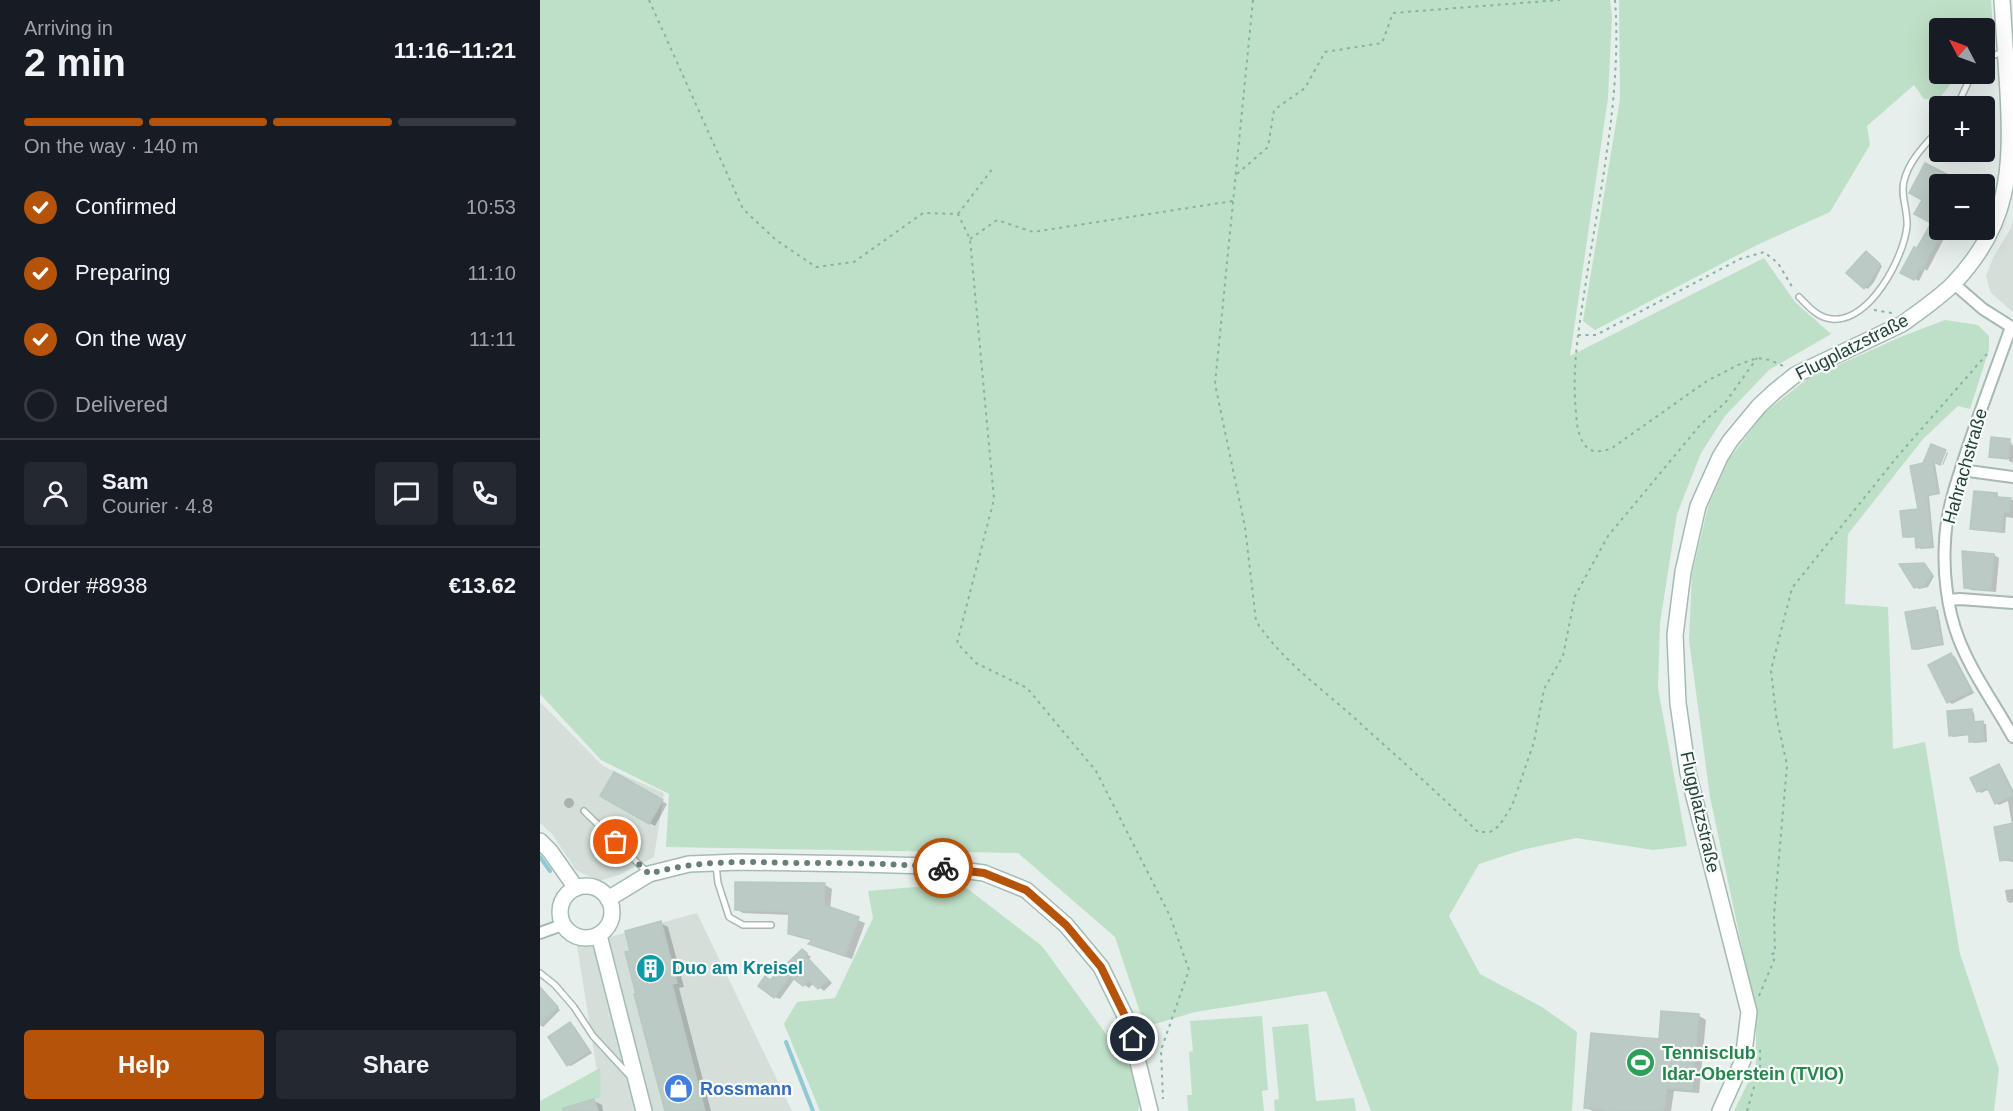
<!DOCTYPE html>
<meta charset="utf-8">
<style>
:root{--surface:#171b24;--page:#242831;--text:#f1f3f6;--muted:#9ea1a6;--line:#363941;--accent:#b45309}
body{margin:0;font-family:Helvetica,sans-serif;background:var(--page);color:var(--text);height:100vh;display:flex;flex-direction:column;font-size:22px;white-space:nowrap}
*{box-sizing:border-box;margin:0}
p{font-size:20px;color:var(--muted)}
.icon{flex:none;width:33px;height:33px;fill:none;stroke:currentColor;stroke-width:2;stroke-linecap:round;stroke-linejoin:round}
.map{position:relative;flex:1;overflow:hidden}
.details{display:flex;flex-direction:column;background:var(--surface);width:540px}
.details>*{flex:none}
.needle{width:39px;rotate:311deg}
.tools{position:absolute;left:1389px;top:18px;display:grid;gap:12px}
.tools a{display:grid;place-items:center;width:66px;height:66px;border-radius:6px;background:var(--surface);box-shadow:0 6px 24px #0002;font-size:30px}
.pin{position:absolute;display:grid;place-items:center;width:51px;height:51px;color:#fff;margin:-26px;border:3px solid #fff;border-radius:50%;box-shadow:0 2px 6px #0007}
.courier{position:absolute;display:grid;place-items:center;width:60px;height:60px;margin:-30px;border:4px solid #b45309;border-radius:50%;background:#fff;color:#222;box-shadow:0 2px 8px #0007}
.summary em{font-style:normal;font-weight:700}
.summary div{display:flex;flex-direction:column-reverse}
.summary{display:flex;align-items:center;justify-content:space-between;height:102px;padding:0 24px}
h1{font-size:39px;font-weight:700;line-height:45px}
.bar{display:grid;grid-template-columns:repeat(4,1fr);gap:9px 6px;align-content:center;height:72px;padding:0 24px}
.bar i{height:8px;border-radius:4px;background:var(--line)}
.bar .active{background:var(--accent)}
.bar p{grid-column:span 4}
.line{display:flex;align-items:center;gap:15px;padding:0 24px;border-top:2px solid var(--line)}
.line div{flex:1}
.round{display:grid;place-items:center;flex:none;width:63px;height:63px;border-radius:6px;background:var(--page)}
ol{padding:0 24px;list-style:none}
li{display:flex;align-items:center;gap:18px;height:66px}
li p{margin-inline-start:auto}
li .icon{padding:6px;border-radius:50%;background:var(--accent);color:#fff;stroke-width:4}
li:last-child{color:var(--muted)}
li i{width:33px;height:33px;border:3px solid var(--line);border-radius:50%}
.action{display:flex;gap:12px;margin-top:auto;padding:12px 24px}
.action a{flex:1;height:69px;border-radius:6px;background:var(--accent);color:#fff;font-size:24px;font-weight:700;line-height:69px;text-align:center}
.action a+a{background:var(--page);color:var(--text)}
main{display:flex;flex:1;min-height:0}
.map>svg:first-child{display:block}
.built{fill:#d4dfda}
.green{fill:#bfe0c8}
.shadow{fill:#0003}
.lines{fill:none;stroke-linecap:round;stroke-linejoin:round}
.stream{stroke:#8ec9d4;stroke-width:4}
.building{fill:#bbcac4;stroke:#b8c9c2;stroke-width:1.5}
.lane-casing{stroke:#a8b8b2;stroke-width:8}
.street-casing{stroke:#a8b8b2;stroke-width:14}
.secondary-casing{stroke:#a4bbb3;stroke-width:18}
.path{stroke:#86b3a5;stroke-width:2;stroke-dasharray:3 4.5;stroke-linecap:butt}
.lane{stroke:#fff;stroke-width:5}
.street{stroke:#fff;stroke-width:10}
.secondary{stroke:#fff;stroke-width:15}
.done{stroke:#687f78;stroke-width:6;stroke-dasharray:0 10.8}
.route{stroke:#b45309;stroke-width:8}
.labels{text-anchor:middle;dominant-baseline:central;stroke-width:4.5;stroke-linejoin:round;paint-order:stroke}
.street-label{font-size:18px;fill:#24423a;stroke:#f7fbf9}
.culture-label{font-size:18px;font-weight:bold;fill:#0d838f;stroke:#f7fbf9;text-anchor:start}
.leisure-label{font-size:18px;font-weight:bold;fill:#27864d;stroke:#f7fbf9;text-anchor:start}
.shop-label{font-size:18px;font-weight:bold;fill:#366cbe;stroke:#f7fbf9;text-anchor:start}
</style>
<main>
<section class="details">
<div class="summary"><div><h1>2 min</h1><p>Arriving in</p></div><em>11:16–11:21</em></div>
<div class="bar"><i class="active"></i><i class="active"></i><i class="active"></i><i></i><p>On the way · 140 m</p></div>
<ol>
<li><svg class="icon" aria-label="check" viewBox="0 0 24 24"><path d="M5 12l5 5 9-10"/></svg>Confirmed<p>10:53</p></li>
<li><svg class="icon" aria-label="check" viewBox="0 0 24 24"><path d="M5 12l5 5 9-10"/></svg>Preparing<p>11:10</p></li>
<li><svg class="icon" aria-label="check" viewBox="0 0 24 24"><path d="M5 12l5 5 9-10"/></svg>On the way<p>11:11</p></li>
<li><i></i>Delivered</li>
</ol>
<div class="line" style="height:108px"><a class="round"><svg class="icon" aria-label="person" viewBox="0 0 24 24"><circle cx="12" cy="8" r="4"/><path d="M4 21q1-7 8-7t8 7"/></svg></a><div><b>Sam</b><p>Courier · 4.8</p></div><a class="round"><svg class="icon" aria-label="chat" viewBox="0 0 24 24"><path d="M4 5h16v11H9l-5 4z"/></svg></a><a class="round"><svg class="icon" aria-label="phone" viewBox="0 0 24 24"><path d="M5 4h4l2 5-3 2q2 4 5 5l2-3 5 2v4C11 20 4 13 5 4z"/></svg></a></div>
<div class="line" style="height:78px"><div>Order #8938</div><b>€13.62</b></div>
<div class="action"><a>Help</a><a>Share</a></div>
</section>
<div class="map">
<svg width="1473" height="1111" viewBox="0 0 1473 1111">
<rect width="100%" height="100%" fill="#e6efeb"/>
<g class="built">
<path d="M1473 218V312L1451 293 1446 276 1453 258 1471 228Z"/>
<path d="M0 702 63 766 124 793 114 857 79 875 59 881 36 870 12 834 0 823Z"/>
<path d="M157 913 252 1111H30L31 1104 61 1096 37 946Z"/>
</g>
<g class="green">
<path d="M0 0H1070L1072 16 1068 98 1030 356 1224 258 1255 302 1291 334 1229 370 1185 416 1161 453 1137 514 1120 623 1118 688 1147 846 1113 850 1036 838 982 850 939 864 909 916 940 974 1002 1007 1037 1032 1032 1111H831L786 991 655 1012 605 1027 575 937 478 853 126 847 129 794 61 760 0 694Z"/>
<path d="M1079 0H1451L1454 41 1445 49 1444 28H1400V74H1418L1399 99H1384L1374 85 1327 126 1330 145 1290 212 1217 245 1055 330 1043 321 1080 99Z"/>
<path d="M1405 320 1438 325 1449 336V350L1430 409 1418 406 1383 439 1308 534 1305 604 1348 607 1353 749 1385 742 1420 954 1459 1069 1454 1111H1194L1216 1066V1013L1170 797 1149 640 1152 574 1168 507 1189 459 1224 413 1267 379 1363 336Z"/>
<path d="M420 883 502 946 604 1086 598 1111H280L244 1024 257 1002 295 998 333 918 328 891Z"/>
<path d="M722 1016 728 1090 722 1091 724 1111H648L647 1095H652L649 1052 653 1051 650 1021Z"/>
<path d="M768 1024 776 1101 814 1098 816 1111H735L734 1100 739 1099 732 1027Z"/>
<path d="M60 1068 61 1097 32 1104 30 1111H0V1101Z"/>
</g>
<g class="shadow">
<path d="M1386 165 1423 184H1400V230H1407L1405 232 1407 233 1387 271 1385 269 1379 281 1362 272 1377 250 1393 222 1384 199Z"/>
<path d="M1329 254 1342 266 1334 282 1328 289 1324 287Z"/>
<path d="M1469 440 1473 446V463L1469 461V459L1451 456Z"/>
<path d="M1392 446 1400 494 1389 496 1394 548 1381 549 1378 547 1377 537 1367 538 1364 536 1380 511 1384 464Z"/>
<path d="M1407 452 1408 453 1403 465H1402Z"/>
<path d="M1457 494 1460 499 1473 500V518L1466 517 1465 533 1435 530 1432 528Z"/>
<path d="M1454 555 1459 558 1456 592 1431 590 1425 587Z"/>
<path d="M1384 564 1394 576 1388 587 1379 589 1375 587Z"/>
<path d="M1394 608 1398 610 1404 645 1376 650 1373 649Z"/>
<path d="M1411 655 1415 657 1434 693 1412 704 1409 702Z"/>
<path d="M1431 711 1434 713 1435 723 1446 724 1447 742 1434 743 1431 741 1430 735 1413 737 1410 735Z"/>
<path d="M1459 766 1462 768 1473 790V862L1461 860 1472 825 1468 801 1459 805 1456 803 1450 789 1441 793 1438 791Z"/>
<path d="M74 774 127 804 115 826 62 796Z"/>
<circle cx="29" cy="803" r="5"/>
<path d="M285 885 292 889 290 909 325 923 312 959 277 947 274 941 257 937 250 933 251 915 203 913 196 909Z"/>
<path d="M1473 889V902L1470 903 1467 901 1465 890Z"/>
<path d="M120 923 128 927 144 987 139 988 171 1111H126L98 995 92 952Z"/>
<path d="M263 951 271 957 269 959 292 983 284 991 274 983 269 988 255 978 240 999 235 997 231 982Z"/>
<path d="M8 996 20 1010 3 1027 0 1025V998Z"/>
<path d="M1158 1015 1166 1020 1159 1093 1134 1091 1131 1111H1052L1046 1107 1120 1040Z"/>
<path d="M30 1024 34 1026 52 1053 31 1066 28 1065Z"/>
<path d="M54 1101 62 1105 63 1111H36Z"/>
</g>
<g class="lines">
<g class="stream">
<path d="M0 857 10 871"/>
<path d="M246 1042 273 1111"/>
</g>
</g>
<g class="building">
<path d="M1385 163 1426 184H1400V230H1403L1382 270 1380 268 1374 280 1360 273 1374 247 1377 248 1391 223 1374 214 1382 200 1369 193Z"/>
<path d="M1326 251 1340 264 1331 280 1324 289 1306 273Z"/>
<path d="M1451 437 1470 439 1468 459 1449 457Z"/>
<path d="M1391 444 1406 450 1400 465 1392 461 1398 493 1387 495 1392 546 1376 548 1375 536 1363 537 1360 511 1378 509 1370 466 1383 463Z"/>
<path d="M1434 491 1457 493V497L1471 498 1469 512H1463L1462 532 1430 529Z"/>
<path d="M1422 551 1454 554 1451 590 1424 588Z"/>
<path d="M1384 563 1392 574 1384 586 1374 588 1359 564Z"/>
<path d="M1395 607 1402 644 1372 649 1365 612Z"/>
<path d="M1411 653 1431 691 1407 703 1388 665Z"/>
<path d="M1432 709 1433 722 1443 721 1444 741 1429 742V734L1409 736 1407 711Z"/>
<path d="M1459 764 1473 795 1455 804 1447 787 1437 792 1430 778Z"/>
<path d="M74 772 123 800 109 824 60 796Z"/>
<path d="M1473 823V859L1460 861 1454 827Z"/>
<path d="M195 882 285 883 284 905 319 917 305 956 268 944 273 939 248 934 249 912 195 910Z"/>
<path d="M121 921 137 983 132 984 165 1111H125L94 994H96L85 952 90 951 85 931Z"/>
<path d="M262 949 267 953 265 955 288 980 278 989 269 980 263 986 250 976 234 998 218 986 225 976 230 980Z"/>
<path d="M0 987 18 1007 0 1025Z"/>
<path d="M1121 1011 1159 1014 1152 1090 1127 1088 1125 1104 1123 1110 1118 1111H1076L1044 1108 1051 1033 1119 1039Z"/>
<path d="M30 1022 49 1051 27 1066 8 1037Z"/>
<path d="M54 1099 58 1111H23V1108Z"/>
</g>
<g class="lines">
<defs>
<g id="lane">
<path d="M1444 59 1463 52"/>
<path d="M1417 106 1432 74"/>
<path d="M1259 297C1268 306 1278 318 1292 319 1330 323 1364 257 1367 226 1368 210 1360 195 1364 181 1369 160 1386 144 1400 128"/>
<path d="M44 811 107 872"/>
<path d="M176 865 178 883 189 917 203 925H231"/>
<path d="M0 973 15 985 34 1007 53 1036 89 1075"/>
</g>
<g id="street">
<path d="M1413 283 1443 309 1473 328"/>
<path d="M1471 327C1456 369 1440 411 1426 453 1417 481 1406 511 1405 542 1403 572 1407 608 1418 637 1431 672 1455 704 1473 737"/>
<path d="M1421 470 1473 477"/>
<path d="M1409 600 1420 599 1473 603"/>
<path d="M0 933 22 925"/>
</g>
<g id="secondary">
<path d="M0 841 10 851 36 888"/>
<circle cx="46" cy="912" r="26"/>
<path d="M68 899 109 874 149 864 200 862 320 864 389 866 444 873 486 890 526 925 561 967 588 1022 610 1111"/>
<path d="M59 935 104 1111"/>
<path d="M1180 1111 1203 1060 1209 1012 1148 773 1138 703 1135 635 1143 572 1158 506 1180 457 1190 441 1219 406 1234 392 1255 375 1362 324C1380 311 1398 299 1413 284 1470 225 1472 169 1468 92 1466 61 1464 31 1462 0"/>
</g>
</defs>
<use href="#lane" class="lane-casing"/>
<use href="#street" class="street-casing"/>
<use href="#secondary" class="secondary-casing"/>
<g class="path">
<path d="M109 0 203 209 236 240 276 267 314 262 383 213 418 214 430 239 454 499 417 643 436 663 487 688 556 771 630 916 649 970 621 1050 623 1099"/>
<path d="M713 0 675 384 705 527 716 621C740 658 777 685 810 714 853 753 896 791 938 832H950L959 826 972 806 994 742 1004 689 1023 656 1035 596 1068 536 1161 424 1185 403 1217 358"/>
<path d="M1075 0C1082 93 1060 190 1046 281 1040 321 1033 359 1035 399 1036 411 1036 425 1040 436 1046 453 1057 454 1072 448L1167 381 1198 365 1217 358 1230 360 1243 366"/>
<path d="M697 174 728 147 734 110 765 88 785 52 842 43 853 13 1020 0"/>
<path d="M418 214 453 168"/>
<path d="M430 239 457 220 493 232 693 201"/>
<path d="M1334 310 1352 313"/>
<path d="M1038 335H1056L1200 259 1224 252 1238 263 1254 290"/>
<path d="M1219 996 1234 960 1232 954 1235 953 1234 915 1247 765 1236 715 1231 670 1252 588 1357 457 1447 354"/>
<path d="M1207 1111 1220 1066V1049"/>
</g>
<use href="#lane" class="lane"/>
<use href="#street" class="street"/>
<use href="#secondary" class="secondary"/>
</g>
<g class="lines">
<path class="done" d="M76 842 109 874C159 859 208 862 260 863 308 863 356 863 403 868"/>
<path class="route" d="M403 868 444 873 486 890 526 925 561 967 588 1022 593 1039"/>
</g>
<defs>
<symbol id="building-disc" viewBox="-11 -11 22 22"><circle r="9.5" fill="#0f9aa8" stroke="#f7fbf9"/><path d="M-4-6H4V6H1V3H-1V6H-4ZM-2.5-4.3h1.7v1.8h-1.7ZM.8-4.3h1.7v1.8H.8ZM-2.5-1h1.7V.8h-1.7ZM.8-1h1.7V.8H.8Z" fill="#fff"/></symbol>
<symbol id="stadium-disc" viewBox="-11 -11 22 22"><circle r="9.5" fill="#2e9e5b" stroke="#f7fbf9"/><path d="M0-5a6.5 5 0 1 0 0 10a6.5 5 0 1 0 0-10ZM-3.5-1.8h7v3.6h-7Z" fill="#fff"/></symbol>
<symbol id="shop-disc" viewBox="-11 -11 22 22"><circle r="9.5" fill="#3f7fe0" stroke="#f7fbf9"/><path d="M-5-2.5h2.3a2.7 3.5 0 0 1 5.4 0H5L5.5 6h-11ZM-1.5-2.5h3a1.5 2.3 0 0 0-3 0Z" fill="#fff"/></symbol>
</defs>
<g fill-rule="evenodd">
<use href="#building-disc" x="94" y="952" width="33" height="33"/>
<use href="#stadium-disc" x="1084" y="1046" width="33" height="33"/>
<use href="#shop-disc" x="122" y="1072" width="33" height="33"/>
</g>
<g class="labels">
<g class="street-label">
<text transform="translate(1312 347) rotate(-27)">Flugplatzstraße</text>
<text transform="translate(1425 466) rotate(-74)">Hahrachstraße</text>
<text transform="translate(1160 812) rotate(77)">Flugplatzstraße</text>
</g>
<g class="culture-label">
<text x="132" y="968">Duo am Kreisel</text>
</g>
<g class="leisure-label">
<text x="1122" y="1053">Tennisclub<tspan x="1122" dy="21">Idar-Oberstein (TVIO)</tspan></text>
</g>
<g class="shop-label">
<text x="160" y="1089">Rossmann</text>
</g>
</g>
</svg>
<div class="tools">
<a><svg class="needle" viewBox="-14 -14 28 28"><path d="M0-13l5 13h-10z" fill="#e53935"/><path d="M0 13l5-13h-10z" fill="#9ea1a6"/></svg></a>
<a>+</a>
<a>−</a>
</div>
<div class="pin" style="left:76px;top:842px;background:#ea580c"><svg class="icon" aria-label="bag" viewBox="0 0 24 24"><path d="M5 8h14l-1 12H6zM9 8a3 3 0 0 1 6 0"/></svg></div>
<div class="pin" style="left:593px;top:1039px;background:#1f2937"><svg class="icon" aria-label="home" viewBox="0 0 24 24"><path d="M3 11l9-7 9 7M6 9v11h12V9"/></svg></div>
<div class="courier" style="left:403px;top:868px"><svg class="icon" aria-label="bike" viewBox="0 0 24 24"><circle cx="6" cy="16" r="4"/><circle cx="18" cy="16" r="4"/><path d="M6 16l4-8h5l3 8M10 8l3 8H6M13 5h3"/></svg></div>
</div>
</main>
